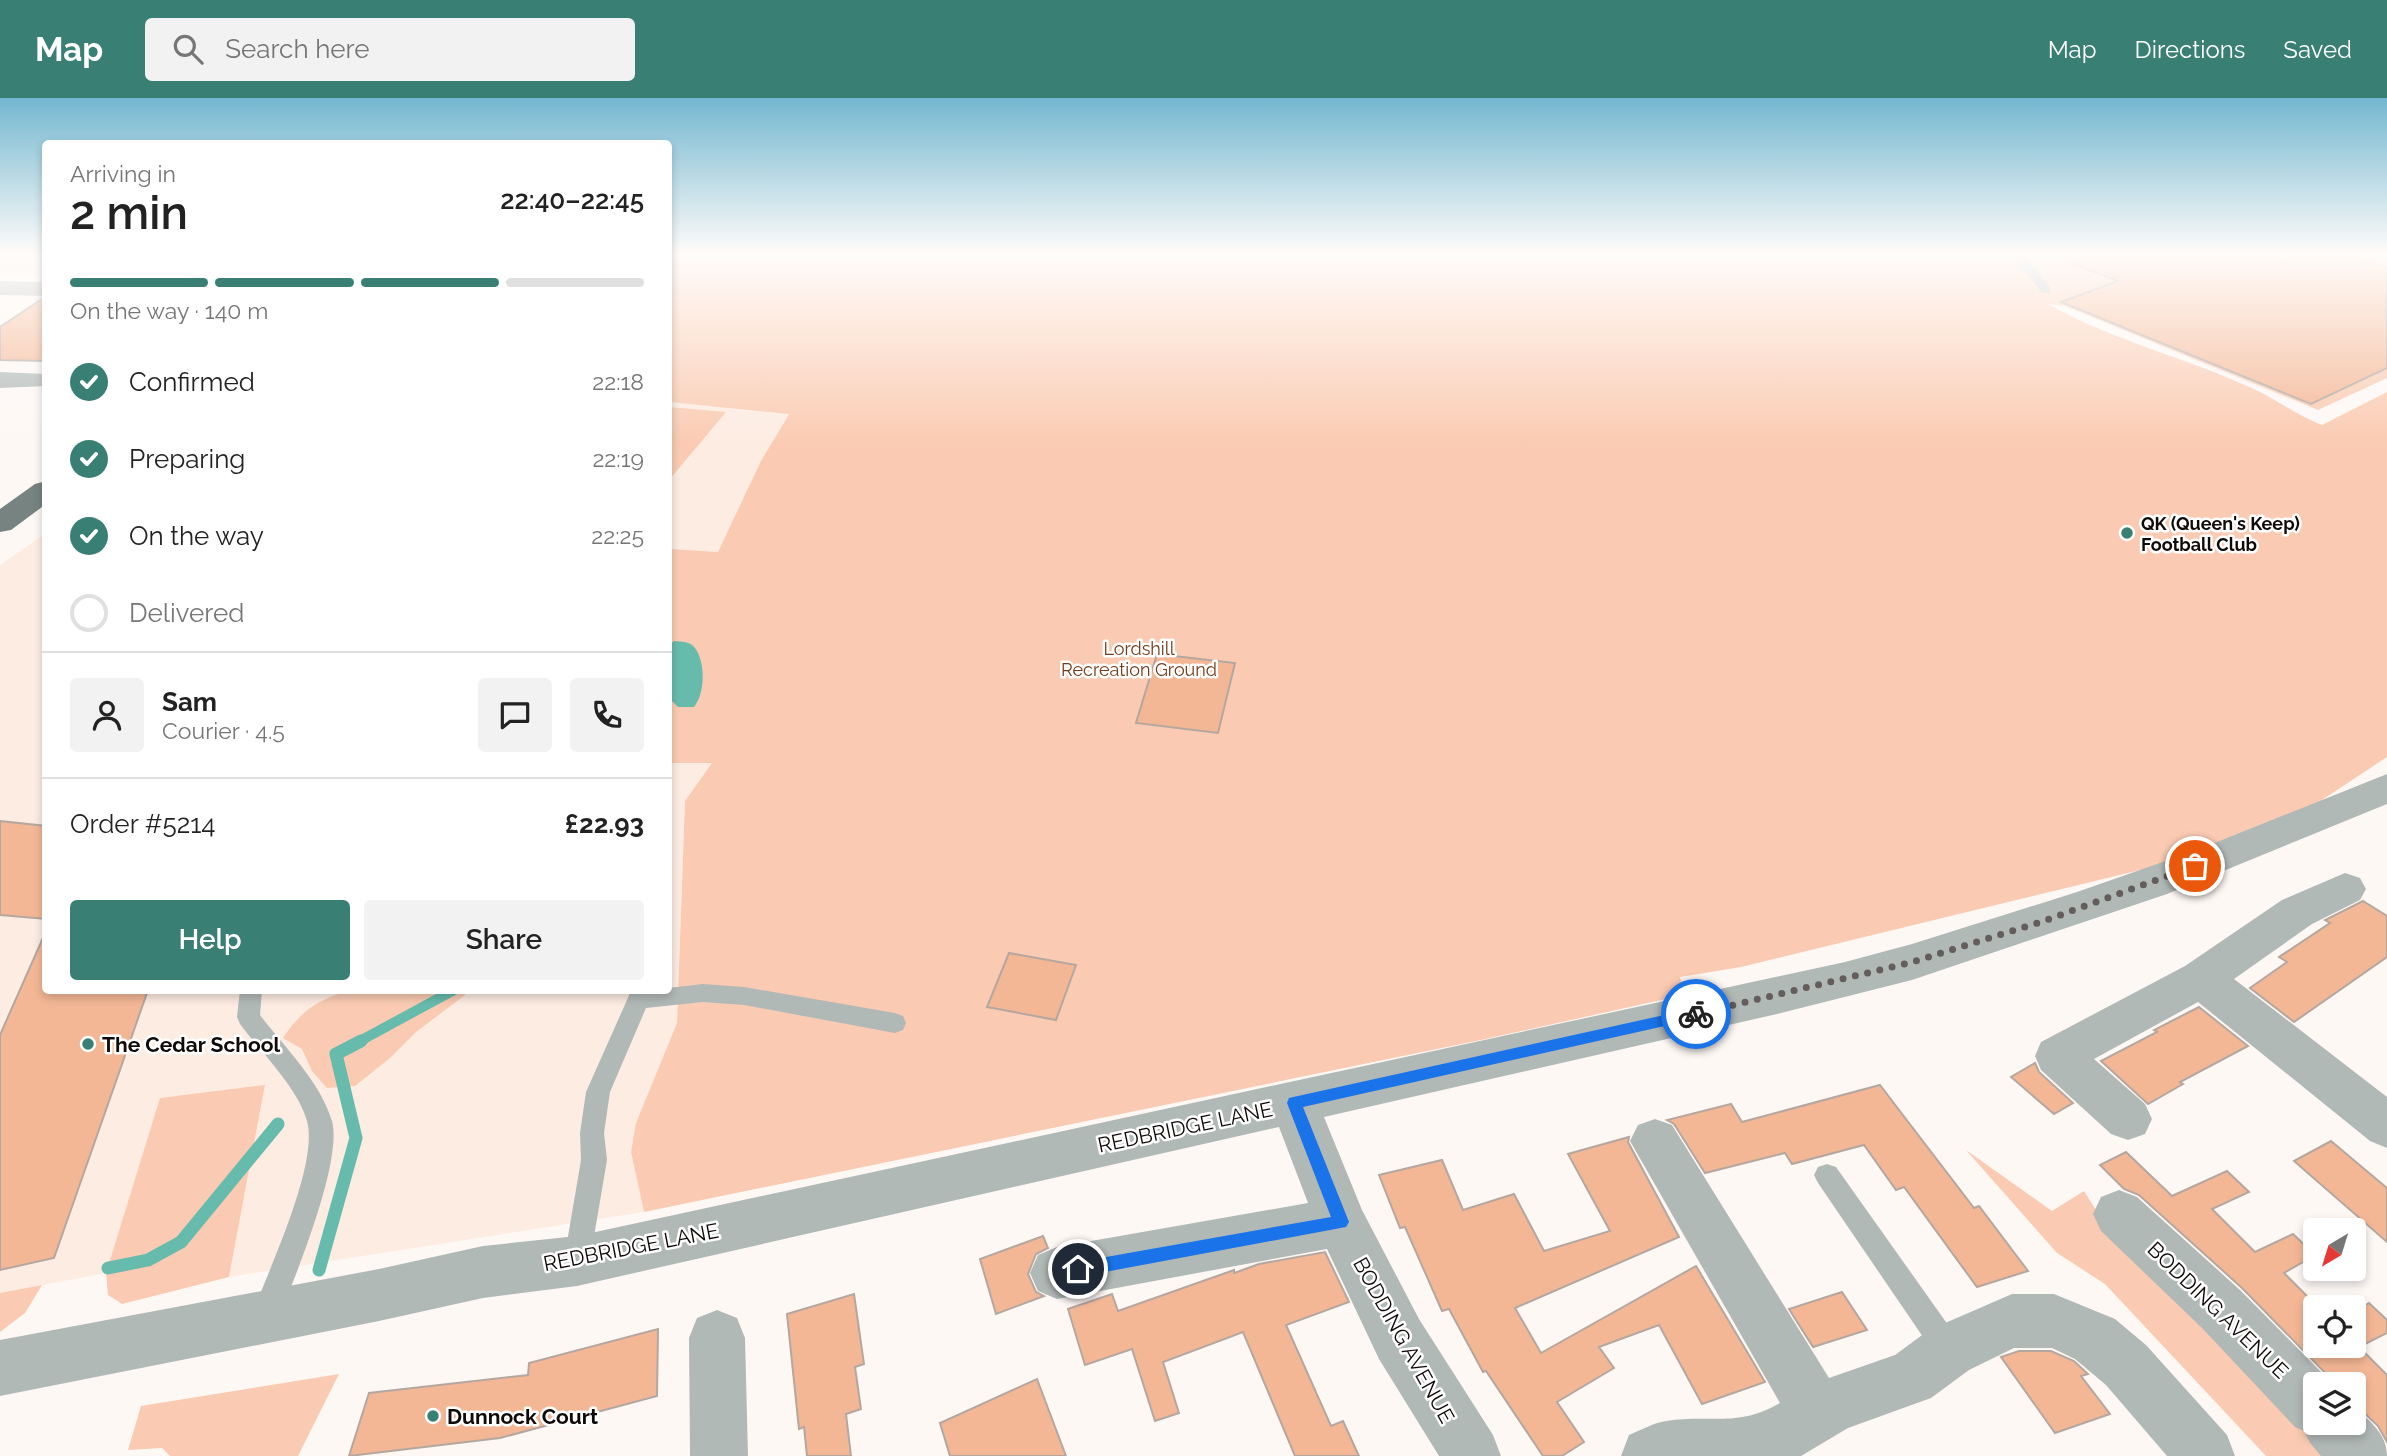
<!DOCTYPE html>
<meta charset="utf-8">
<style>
:root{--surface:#fff;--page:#f2f2f2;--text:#222;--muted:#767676;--line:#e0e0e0;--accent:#3a7f74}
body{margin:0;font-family:Raleway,sans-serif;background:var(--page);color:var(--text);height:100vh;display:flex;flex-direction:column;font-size:26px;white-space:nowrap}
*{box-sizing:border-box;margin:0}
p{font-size:23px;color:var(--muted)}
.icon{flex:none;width:38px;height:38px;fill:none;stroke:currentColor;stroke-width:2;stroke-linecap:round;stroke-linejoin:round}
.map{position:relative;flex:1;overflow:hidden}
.drawer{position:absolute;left:42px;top:42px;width:630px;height:854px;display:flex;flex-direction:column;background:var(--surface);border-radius:7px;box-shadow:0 4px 10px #0003}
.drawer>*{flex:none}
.needle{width:46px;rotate:218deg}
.tools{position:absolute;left:2303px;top:1120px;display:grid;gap:14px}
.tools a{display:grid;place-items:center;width:63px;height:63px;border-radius:7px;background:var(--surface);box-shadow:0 4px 10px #0003;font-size:35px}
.pin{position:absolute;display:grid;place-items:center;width:60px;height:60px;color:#fff;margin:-30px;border:4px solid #fff;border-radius:50%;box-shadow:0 2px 7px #0007}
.courier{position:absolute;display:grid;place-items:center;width:70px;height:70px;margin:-35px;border:5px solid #1a73e8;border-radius:50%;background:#fff;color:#222;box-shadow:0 2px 9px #0007}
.headline em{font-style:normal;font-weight:600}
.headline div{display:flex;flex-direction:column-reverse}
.headline{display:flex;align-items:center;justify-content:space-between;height:119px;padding:0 28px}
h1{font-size:46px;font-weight:600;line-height:52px}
.bar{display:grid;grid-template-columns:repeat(4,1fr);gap:10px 7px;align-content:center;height:84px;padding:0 28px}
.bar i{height:9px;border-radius:5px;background:var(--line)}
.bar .active{background:var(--accent)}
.bar p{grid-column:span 4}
.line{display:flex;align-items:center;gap:18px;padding:0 28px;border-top:2px solid var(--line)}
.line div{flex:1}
.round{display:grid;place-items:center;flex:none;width:74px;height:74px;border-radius:7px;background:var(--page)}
ol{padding:0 28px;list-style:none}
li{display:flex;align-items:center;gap:21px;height:77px}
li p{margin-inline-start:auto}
li .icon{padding:7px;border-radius:50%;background:var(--accent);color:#fff;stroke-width:4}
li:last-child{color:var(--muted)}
li i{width:38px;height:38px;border:4px solid var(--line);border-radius:50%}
.button{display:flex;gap:14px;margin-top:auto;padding:14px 28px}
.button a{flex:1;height:80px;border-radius:7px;background:var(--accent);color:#fff;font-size:28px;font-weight:600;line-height:80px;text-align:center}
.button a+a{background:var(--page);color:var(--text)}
header{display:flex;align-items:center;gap:42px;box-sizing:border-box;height:98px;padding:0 35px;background:var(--accent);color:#fff}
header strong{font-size:33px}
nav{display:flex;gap:38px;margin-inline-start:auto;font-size:24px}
.search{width:490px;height:63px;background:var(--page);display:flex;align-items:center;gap:18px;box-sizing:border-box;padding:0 24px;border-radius:7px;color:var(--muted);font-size:26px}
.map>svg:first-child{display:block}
.built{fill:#fdece2}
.green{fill:#facbb2}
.water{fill:#67bbad}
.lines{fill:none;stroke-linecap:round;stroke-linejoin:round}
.stream-far1{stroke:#67bbad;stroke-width:10}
.stream{stroke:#67bbad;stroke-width:13}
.building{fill:#f4b795;stroke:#b4a7a0;stroke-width:2}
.service{fill:#b1b9b7;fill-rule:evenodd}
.minor{fill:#b1b9b7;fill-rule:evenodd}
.primary{fill:#768380;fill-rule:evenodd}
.route{fill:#1a73e8}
.done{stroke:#635d5b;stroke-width:7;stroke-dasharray:0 12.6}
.poi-dot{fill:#3a7f74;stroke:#fff;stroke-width:2.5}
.labels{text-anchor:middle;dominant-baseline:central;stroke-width:5;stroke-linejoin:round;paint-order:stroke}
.poi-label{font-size:18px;font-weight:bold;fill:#0f0a08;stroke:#fff;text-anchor:start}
.park-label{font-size:18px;fill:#733b18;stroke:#fff}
.near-poi-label{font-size:21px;font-weight:bold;fill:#0f0a08;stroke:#fff;text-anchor:start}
.near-street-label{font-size:21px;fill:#0f0a08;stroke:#fff}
</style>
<header>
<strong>Map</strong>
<div class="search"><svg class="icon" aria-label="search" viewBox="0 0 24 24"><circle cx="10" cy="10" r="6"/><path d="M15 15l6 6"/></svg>Search here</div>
<nav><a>Map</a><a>Directions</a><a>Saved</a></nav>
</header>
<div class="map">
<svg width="2387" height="1358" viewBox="0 0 2387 1358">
<rect width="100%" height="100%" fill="#fef8f5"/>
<g class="built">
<path d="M0 156H45V177L0 176Z"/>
<path d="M669 304 789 315 761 363 740 627 685 703 677 925 636 1025 631 1054 644 1114 229 1179 265 988 161 1000 106 1175 0 1195V467L45 436 46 892H668Z"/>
</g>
<g class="green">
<path d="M669 156H2387V280L2318 312 2065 208 2048 206C2113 243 2188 260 2256 292 2279 303 2298 318 2322 327L2387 294V659L2260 743 1741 869 1680 879 1684 897 1481 942 644 1114 631 1054 636 1025 677 925 685 703 712 665H669V451L718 454 761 363 789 316 669 304Z"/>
<path d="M669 309 726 314 669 382 668 309Z"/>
<path d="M347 893 465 892V897L416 934 390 960 355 988 327 990 312 973 302 951 283 940C301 913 316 903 347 893Z"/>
<path d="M265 987 229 1179 122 1206 108 1197 106 1175 160 1000Z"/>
<path d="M1966 1052 2052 1113 2084 1093 2101 1120 2266 1294 2347 1358H2266L2105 1186 2057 1155Z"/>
<path d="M42 1187 25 1215 0 1234V1195Z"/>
<path d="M339 1276 298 1358H170L162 1350 128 1352 141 1308Z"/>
</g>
<path class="water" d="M674 543C682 544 690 543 695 550 706 565 705 596 694 609H678L669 600V547Z"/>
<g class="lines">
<path class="stream-far1" d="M358 944 454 892"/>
<g class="stream">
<path d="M108 1170 148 1162 181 1144 278 1026"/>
<path d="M319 1172 356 1040 336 956 361 943"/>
</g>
</g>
<g class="building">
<path d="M2054 156H2349L2387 169V270L2311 306 2061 204 2118 183 2053 158Z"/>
<path d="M42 201H46V263L0 262V229Z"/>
<path d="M1157 556 1235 565 1218 635 1136 625Z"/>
<path d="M0 723 46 728V821L0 817Z"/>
<path d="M2363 803 2387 818V859L2294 924 2250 890 2287 864 2279 859 2330 825 2325 822Z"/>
<path d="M46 833V892H148L54 1160 0 1172V937Z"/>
<path d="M1009 855 1076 867 1056 922 987 909Z"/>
<path d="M2199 909 2248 948 2180 984 2183 986 2148 1006 2101 963 2157 934 2154 932Z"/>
<path d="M2035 965 2039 974 2073 1005 2054 1016 2011 979Z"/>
<path d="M1880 987 1974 1110 1979 1108 2028 1173 1977 1189 1904 1089 1896 1092 1864 1047 1792 1066 1785 1055 1705 1075 1674 1026 1667 1022 1731 1006 1742 1024Z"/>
<path d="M1629 1039 1628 1044 1679 1139 1515 1210 1541 1255 1696 1168 1765 1284 1702 1306 1659 1227 1599 1249 1614 1270 1557 1304 1584 1344 1562 1358H1543L1486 1273 1483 1274 1449 1211 1442 1213 1405 1129 1400 1130 1379 1077 1442 1062 1463 1112 1514 1096 1544 1153 1610 1133 1568 1056Z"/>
<path d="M2331 1043 2387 1090V1144L2294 1063Z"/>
<path d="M2126 1054 2172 1098 2227 1073 2249 1094 2212 1111 2255 1154 2293 1136 2315 1157 2284 1175 2318 1209H2315V1248H2354V1214L2369 1205 2387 1222V1235L2359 1249 2387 1277V1344L2378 1328 2354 1305V1286H2336L2242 1190 2139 1097 2124 1091 2100 1067Z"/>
<path d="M1043 1138 1048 1150 1036 1156 1028 1176 1036 1194 1044 1198 996 1216 980 1161Z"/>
<path d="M1325 1154 1349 1204 1286 1227 1331 1328 1343 1323 1359 1358H1295L1243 1234 1163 1264 1179 1315 1155 1323 1132 1251 1085 1267 1068 1211 1112 1196 1118 1213 1234 1172V1175L1259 1166Z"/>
<path d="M1842 1194 1867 1232 1813 1249 1789 1211Z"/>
<path d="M854 1196 864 1266 855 1269 861 1311 846 1316 851 1358H807L804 1329 799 1331 787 1216Z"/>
<path d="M658 1231 657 1298 500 1340 349 1358 369 1295 528 1277 529 1265Z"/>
<path d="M2019 1253H2051L2074 1263 2088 1276 2081 1278 2110 1316 2055 1335 2001 1259Z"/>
<path d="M1037 1281 1066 1358H950L940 1325Z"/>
</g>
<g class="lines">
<g class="service">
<path d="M2011 156H2023L2050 189V195H2042Z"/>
<path d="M703 886 744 889 895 915 903 918 906 925 903 932 895 935 744 907 703 904 646 910 610 994 604 1035 607 1062 590 1162 586 1171 577 1175 568 1171 564 1162 581 1062 580 1035 586 994 627 902 630 895 641 892H668V890Z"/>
<path d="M240 892H262L260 917C285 950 320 983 332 1023 343 1064 294 1182 277 1224L267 1227 257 1224 253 1214C269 1171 319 1066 307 1023 298 990 260 953 240 926L237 919Z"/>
<path d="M1827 1066 1836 1069 1958 1241 1962 1251 1958 1261 1948 1265 1938 1261 1818 1085 1814 1077 1818 1069Z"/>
</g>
<g class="minor">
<path d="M0 183 46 184V198L0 197Z"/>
<path d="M0 274 46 276V288L0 290Z"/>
<path d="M2387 676V706L2167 796 1912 882 1777 916 1324 1019 1362 1112 1419 1221 1493 1337 1501 1358H1439L1379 1261 1327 1151 1057 1201 1038 1193 1030 1175 1038 1157 1057 1149 1308 1105 1279 1029 577 1188 483 1200 379 1223 0 1298V1242L379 1171 483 1148 577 1138 1845 864 1912 846 2077 794 2197 752Z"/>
<path d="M2345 775 2360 780 2366 791 2360 802 2312 826 2234 881 2387 999V1050L2370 1043 2198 904 2094 961 2145 1006 2152 1021 2145 1036 2128 1042 2111 1036 2041 972 2035 958 2041 944 2185 868 2282 802Z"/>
<path d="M1655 1021 1672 1027 1829 1280 1895 1257 1929 1232 2012 1196H2054L2115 1221 2146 1247 2227 1337 2235 1358H2167L2106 1287 2075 1261 2052 1250H2014L1969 1272 1931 1300 1848 1330 1801 1358H1621L1629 1337C1641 1332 1653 1325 1666 1323 1711 1316 1737 1330 1780 1305L1630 1043 1638 1027Z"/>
<path d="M2119 1092 2137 1099 2240 1192 2333 1286H2315V1325H2354V1308C2369 1323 2387 1335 2387 1358H2321L2310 1345 2304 1333 2295 1329 2202 1230 2101 1133 2093 1116 2101 1099Z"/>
<path d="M717 1212 737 1220 745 1240 748 1358H690L689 1240 697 1220Z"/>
</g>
<path class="primary" d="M46 383V406L11 432 0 434V411L35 386Z"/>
</g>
<linearGradient id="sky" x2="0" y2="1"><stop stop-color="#74b7d0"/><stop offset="0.45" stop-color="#fffcfa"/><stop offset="1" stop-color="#fffcfa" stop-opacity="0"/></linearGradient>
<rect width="2387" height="346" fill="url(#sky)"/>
<path class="route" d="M1696 910 1703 916 1696 921 1303 1009 1349 1124 1346 1129 1078 1179 1073 1177 1070 1171 1073 1166 1078 1164 1331 1119 1287 1005 1289 1000Z"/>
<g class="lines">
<path class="done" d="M1696 916 1909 865 2041 824 2195 768"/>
</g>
<g class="poi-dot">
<circle cx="2127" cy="435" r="7"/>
<circle cx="88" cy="946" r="7"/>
<circle cx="433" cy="1318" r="7"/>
</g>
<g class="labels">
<g class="poi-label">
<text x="2141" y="425">QK (Queen's Keep)<tspan x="2141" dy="21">Football Club</tspan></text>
</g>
<g class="park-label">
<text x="1139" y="550">Lordshill<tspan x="1139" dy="21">Recreation Ground</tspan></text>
</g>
<g class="near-poi-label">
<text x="102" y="946">The Cedar School</text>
<text x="447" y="1318">Dunnock Court</text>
</g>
<g class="near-street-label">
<text transform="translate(1185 1029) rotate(-12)">REDBRIDGE LANE</text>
<text transform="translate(631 1149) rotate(-11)">REDBRIDGE LANE</text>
<text transform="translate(2218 1212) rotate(44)">BODDING AVENUE</text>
<text transform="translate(1404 1242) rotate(61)">BODDING AVENUE</text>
</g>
</g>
</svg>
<div class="tools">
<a><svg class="needle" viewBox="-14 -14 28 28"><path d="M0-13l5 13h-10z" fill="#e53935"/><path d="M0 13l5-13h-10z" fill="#767676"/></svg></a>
<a><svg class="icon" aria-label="locate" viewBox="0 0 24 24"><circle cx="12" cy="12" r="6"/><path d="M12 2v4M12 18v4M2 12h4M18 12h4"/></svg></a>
<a><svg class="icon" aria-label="layers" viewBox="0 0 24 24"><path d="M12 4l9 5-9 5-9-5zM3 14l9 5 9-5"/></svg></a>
</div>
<div class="pin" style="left:2195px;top:768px;background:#ea580c"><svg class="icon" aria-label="bag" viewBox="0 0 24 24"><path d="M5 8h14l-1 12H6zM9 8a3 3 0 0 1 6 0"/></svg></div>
<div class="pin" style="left:1078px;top:1171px;background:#1f2937"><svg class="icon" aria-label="home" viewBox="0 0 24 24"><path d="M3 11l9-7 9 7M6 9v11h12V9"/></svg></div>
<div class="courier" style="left:1696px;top:916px"><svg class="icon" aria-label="bike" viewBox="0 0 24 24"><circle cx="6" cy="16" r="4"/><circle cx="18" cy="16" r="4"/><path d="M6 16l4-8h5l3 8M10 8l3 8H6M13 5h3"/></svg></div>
<section class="drawer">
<div class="headline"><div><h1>2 min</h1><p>Arriving in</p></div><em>22:40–22:45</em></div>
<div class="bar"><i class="active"></i><i class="active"></i><i class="active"></i><i></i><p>On the way · 140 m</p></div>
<ol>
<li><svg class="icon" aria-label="check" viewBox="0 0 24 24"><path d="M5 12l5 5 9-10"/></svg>Confirmed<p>22:18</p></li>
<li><svg class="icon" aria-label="check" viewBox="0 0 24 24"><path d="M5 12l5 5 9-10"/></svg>Preparing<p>22:19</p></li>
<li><svg class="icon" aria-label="check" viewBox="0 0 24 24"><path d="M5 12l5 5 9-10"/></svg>On the way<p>22:25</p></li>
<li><i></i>Delivered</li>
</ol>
<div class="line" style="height:126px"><a class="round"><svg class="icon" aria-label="person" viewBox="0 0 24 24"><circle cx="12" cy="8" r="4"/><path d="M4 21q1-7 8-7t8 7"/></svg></a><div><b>Sam</b><p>Courier · 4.5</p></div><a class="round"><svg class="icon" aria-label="chat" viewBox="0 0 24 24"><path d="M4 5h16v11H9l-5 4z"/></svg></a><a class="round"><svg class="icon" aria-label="phone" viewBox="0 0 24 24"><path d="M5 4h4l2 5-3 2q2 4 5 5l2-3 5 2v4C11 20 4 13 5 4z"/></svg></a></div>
<div class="line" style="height:91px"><div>Order #5214</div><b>£22.93</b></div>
<div class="button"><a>Help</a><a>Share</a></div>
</section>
</div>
